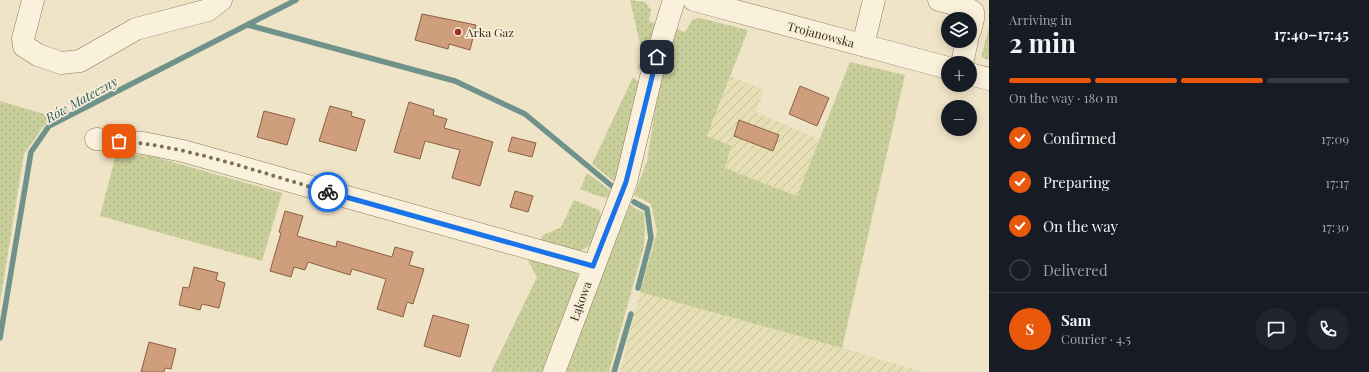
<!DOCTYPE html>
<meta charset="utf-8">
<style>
:root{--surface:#171b24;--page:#20242c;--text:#f1f3f6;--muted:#9ea1a6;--line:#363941;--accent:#ea580c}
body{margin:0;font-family:"Playfair Display",serif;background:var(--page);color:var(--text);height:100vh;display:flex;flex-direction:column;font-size:15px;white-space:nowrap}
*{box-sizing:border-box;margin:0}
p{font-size:13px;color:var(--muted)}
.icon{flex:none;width:22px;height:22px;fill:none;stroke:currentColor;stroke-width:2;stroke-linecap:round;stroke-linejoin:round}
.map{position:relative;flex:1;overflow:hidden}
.sheet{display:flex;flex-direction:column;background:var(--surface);width:380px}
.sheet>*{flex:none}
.fabs{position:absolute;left:941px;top:12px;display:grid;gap:8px}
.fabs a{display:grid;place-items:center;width:36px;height:36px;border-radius:50%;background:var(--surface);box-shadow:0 2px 10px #0003;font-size:20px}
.pin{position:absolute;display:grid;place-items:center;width:34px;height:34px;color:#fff;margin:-17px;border-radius:8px;box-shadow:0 2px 6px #0006}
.courier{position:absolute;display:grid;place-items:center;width:40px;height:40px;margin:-20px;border:3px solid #1a73e8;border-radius:50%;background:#fff;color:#222;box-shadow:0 1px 5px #0007}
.overview em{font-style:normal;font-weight:700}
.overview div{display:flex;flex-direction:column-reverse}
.overview{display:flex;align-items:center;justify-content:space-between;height:68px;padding:0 20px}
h1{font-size:26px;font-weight:700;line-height:30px}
.bar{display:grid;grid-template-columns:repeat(4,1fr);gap:6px 4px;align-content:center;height:48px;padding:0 20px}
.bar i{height:5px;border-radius:3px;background:var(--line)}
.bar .active{background:var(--accent)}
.bar p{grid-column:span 4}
.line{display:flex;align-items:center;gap:10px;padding:0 20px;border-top:1px solid var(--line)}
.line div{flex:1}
.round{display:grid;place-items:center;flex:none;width:42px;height:42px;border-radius:21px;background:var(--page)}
ol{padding:0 20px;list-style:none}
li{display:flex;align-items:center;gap:12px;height:44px}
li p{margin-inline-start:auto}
li .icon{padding:4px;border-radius:50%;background:var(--accent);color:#fff;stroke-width:4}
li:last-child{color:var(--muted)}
li i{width:22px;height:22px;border:2px solid var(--line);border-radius:50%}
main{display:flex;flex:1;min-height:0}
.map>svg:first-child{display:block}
.farmland{fill:url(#farmland-furrows)}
.grass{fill:url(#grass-dots)}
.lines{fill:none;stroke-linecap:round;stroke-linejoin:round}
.stream{stroke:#6f938a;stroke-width:5.5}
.building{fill:#cf9f7d;stroke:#8d5f41}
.minor-casing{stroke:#8d765c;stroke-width:23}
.minor{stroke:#faf1dc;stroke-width:22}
.done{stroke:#7c6e5b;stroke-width:4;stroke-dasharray:0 7.2}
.route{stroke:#1a73e8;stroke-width:5}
.poi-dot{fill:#9e2a2b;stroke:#f7eed8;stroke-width:1.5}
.labels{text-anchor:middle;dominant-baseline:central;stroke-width:3.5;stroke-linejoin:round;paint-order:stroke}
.poi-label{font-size:12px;fill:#3d2e20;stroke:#f7eed8;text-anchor:start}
.street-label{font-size:12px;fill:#3d2e20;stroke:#f7eed8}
.water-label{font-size:13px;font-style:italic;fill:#2f5d5a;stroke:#f7eed8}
</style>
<main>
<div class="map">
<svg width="989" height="372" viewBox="0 0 989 372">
<defs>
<pattern id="farmland-furrows" width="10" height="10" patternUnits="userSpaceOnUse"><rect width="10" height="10" fill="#e6deb5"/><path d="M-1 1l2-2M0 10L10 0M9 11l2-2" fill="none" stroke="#c6bf9b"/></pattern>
<pattern id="grass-dots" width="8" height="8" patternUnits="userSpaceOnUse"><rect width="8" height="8" fill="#c9cf9b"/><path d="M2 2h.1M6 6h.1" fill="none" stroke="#aeb285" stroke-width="1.8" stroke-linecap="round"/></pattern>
</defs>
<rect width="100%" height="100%" fill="#f0e4c8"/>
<g class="farmland">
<path d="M731 76 764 90 756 112 819 139 798 196 725 168 707 136Z"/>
<path d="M640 292 842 348 923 372H620Z"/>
</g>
<g class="grass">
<path d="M630 0 645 2 651 10 649 21 657 24 643 70 637 68 643 57Z"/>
<path d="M700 18 748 30 707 136 731 146 725 168 797 196 850 62 905 75 842 348 640 292 657 232 651 204 634 195 647 161 658 91 676 29 685 32 693 19Z"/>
<path d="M989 27V60L981 57Z"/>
<path d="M633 77 639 82 632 105 629 133 616 183 592 164Z"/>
<path d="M0 101 54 117 43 127 24 154 0 302Z"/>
<path d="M116 154 151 156 282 193 262 261 100 216Z"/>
<path d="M587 173 614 193 612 198 601 197 580 189Z"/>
<path d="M574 200 599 210 602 217C599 225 597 234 593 241 582 259 555 249 539 245L543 235 561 227Z"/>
<path d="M630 205 644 213 645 230 644 246 609 372H562Z"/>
<path d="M530 254 572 268 577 274 579 286 548 372H491L537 277 528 261Z"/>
</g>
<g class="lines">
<g class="stream">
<path d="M248 25 455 81 525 114 613 187"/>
<path d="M634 202 647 209 651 238 638 288"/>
<path d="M0 338 31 152 49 126 296 0"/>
<path d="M614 372 631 314"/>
</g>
</g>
<g class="building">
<path d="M422 14 476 25 470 50 449 44 448 49 415 40Z"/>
<path d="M800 86 829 98 817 126 789 114Z"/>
<path d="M409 102 434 110 433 115 447 119 444 128 493 142 480 186 452 178 460 150 425 141 420 159 394 152Z"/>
<path d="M330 106 352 112 351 116 365 120 356 151 319 141Z"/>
<path d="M264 111 295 119 287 145 257 137Z"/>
<path d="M739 120 779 135 773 151 734 136Z"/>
<path d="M512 137 536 143 532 157 508 151Z"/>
<path d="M515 191 533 196 528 212 510 207Z"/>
<path d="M285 211 303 216 297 236 336 247 337 241 392 257 395 247 413 252 409 265 424 269 413 304 407 302 403 317 377 309 386 279 352 269 350 275 308 262 305 270 294 267 291 277 270 271 281 233 279 232Z"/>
<path d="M194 267 218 273 216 280 225 283 219 308 202 304 200 310 179 305 183 287 189 288Z"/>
<path d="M433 315 469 325 460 357 424 346Z"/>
<path d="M149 342 176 349 171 369 165 368 164 372H141Z"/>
</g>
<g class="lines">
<defs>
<g id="minor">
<path d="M33 0 23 39 24 46 38 55 61 63 80 61 136 29 208 10 221 0"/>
<path d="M694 0 948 68"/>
<path d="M939 0 965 7 973 12V19L970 31"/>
<path d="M863 45 874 0"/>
<path d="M962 63 967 41"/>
<path d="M970 74 989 79"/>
<path d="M96 139 143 143 183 151 593 266"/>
<path d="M554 372 626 182 653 69 674 0"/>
</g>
</defs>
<use href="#minor" class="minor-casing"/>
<use href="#minor" class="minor"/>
</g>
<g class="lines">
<path class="done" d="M119 141C188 146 261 173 328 192"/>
<path class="route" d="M328 192 593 266 626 182 657 57"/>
</g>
<circle class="poi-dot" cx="458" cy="32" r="4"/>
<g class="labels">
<g class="poi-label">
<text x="466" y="32">Arka Gaz</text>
</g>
<g class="street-label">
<text transform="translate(821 34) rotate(15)">Trojanowska</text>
<text transform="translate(580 301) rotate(-70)">Łąkowa</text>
</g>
<g class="water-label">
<text transform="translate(81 99) rotate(-29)">Rów Mateczny</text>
</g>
</g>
</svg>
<div class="fabs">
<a><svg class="icon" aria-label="layers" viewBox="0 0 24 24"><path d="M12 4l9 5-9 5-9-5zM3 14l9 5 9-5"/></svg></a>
<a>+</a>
<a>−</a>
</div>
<div class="pin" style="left:119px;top:141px;background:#ea580c"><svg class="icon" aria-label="bag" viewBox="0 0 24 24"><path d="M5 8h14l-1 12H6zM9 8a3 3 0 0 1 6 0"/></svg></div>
<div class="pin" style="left:657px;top:57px;background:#1f2937"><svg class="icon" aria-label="home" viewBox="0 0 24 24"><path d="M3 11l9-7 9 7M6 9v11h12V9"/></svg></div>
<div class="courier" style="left:328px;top:192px"><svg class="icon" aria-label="bike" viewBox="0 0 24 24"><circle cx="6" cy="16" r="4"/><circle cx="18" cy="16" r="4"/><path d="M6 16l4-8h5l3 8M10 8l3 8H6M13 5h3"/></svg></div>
</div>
<section class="sheet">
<div class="overview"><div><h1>2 min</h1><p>Arriving in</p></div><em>17:40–17:45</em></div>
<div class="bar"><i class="active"></i><i class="active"></i><i class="active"></i><i></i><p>On the way · 180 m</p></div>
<ol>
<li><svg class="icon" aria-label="check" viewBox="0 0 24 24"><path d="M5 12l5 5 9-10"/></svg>Confirmed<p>17:09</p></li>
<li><svg class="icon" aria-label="check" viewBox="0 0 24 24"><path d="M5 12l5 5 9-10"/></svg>Preparing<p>17:17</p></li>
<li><svg class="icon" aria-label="check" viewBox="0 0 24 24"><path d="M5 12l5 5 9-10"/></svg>On the way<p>17:30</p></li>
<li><i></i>Delivered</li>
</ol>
<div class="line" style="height:72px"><b class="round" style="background:var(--accent);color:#fff">S</b><div><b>Sam</b><p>Courier · 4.5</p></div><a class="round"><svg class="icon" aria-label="chat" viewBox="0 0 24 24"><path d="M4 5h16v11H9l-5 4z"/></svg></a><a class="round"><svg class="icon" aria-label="phone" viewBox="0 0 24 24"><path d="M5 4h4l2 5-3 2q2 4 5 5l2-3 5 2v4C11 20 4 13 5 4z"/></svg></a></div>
</section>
</main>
